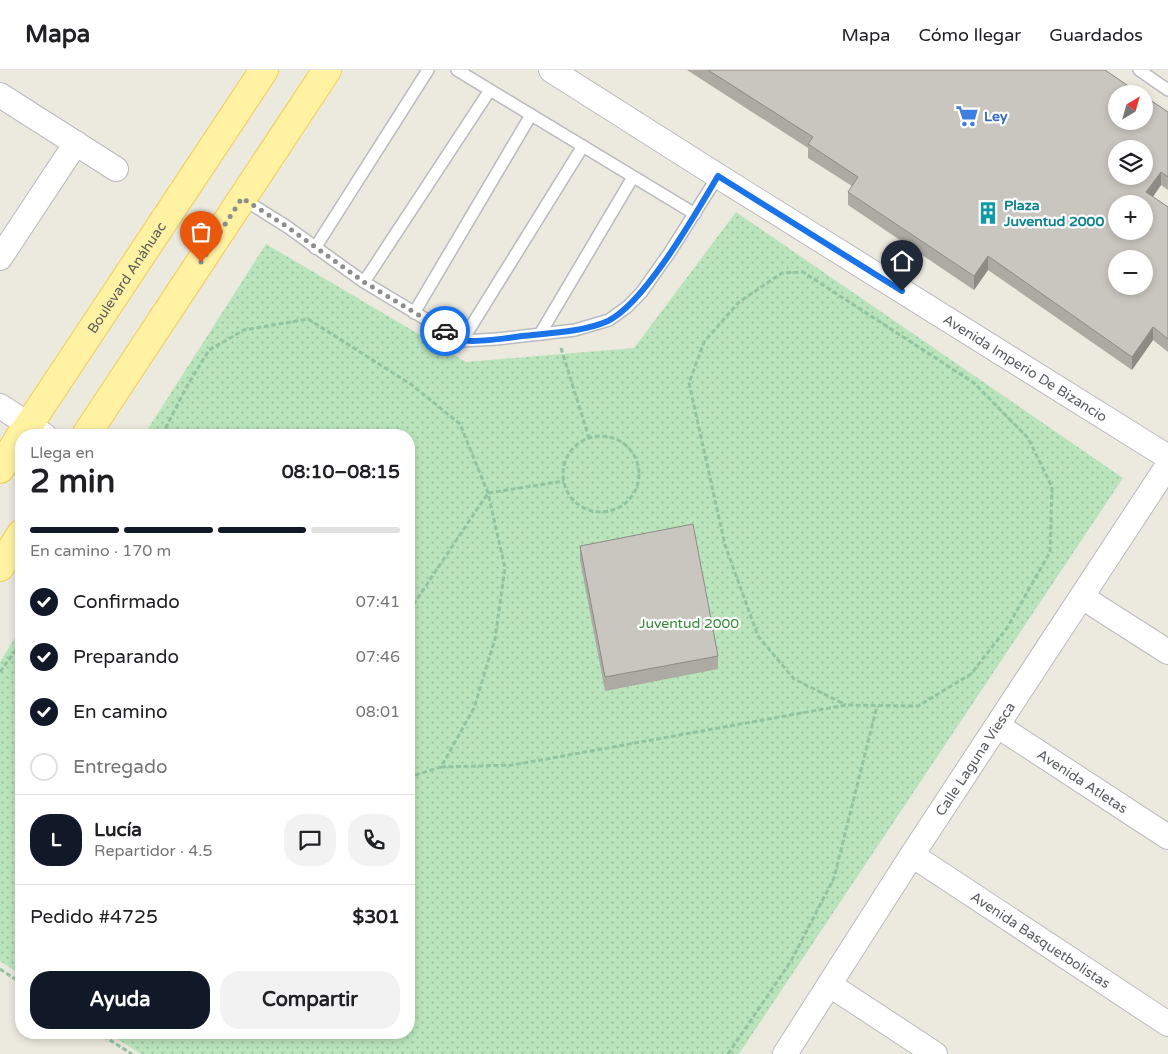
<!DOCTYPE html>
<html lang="es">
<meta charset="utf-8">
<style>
:root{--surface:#fff;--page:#f2f2f2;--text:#202124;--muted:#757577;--line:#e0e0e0;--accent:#111827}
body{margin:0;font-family:"Varela Round",sans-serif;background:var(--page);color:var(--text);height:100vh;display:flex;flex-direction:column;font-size:19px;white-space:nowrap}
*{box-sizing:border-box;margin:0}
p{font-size:16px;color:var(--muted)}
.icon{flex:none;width:28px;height:28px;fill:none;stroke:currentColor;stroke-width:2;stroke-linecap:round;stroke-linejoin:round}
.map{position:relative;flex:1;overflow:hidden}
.side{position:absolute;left:15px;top:359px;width:400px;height:610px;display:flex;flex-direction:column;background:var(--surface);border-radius:20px;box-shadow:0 2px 8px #0003}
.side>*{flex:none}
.needle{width:32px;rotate:37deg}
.fabs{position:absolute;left:1108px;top:15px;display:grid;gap:10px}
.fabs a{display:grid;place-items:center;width:45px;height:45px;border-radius:50%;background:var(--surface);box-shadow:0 2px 8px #0003;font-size:25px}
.pin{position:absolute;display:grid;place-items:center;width:42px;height:42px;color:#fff;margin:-51px -21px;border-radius:50% 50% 50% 0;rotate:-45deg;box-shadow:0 0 5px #0007}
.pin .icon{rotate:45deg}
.courier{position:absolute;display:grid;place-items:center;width:50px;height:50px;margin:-25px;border:4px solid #1a73e8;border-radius:50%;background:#fff;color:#222;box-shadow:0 1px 6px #0007}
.headline em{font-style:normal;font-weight:700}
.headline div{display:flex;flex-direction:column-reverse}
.headline{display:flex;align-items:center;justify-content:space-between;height:85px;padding:0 15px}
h1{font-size:32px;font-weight:700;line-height:38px}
.bar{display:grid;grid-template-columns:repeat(4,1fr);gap:8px 5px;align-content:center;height:60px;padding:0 15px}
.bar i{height:6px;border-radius:4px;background:var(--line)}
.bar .on{background:var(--accent)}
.bar p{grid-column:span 4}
.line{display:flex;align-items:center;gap:12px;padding:0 15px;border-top:1px solid var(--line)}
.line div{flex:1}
.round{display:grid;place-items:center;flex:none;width:52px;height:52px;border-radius:20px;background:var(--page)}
ol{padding:0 15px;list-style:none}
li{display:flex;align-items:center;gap:15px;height:55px}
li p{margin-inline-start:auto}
li .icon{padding:5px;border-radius:50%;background:var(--accent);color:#fff;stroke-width:4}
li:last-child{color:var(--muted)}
li i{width:28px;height:28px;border:2px solid var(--line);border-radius:50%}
.primary-button{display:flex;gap:10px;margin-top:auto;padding:10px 15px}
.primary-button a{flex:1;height:58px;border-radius:20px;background:var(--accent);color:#fff;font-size:20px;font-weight:700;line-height:58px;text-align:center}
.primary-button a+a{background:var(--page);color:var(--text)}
header{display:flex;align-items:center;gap:30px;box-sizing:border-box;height:70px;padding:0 25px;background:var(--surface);border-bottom:1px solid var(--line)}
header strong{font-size:24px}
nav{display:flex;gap:28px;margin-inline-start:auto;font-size:18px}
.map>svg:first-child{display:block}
.park{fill:url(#park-dots)}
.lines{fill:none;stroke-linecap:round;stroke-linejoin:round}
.lane-casing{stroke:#b8babf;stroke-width:14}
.street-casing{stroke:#b8babf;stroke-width:26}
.primary-casing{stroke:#f5cb4f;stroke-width:30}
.path{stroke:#92c4a2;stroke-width:3;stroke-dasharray:5 2.5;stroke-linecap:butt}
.lane{stroke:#fff;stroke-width:11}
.street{stroke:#fff;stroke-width:24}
.primary{stroke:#fff2a2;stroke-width:28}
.wall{fill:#adaaa4}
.shaded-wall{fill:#8d8b86}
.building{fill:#c9c6bf;stroke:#8d8b86;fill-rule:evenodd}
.done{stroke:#8c8e8d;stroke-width:5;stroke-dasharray:0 9}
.route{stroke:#1a73e8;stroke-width:6}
.labels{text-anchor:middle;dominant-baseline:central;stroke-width:4.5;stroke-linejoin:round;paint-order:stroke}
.shop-label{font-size:14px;font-weight:bold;fill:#366cbe;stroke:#fff;text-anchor:start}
.culture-label{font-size:14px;font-weight:bold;fill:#0d838f;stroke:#fff;text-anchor:start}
.street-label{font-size:14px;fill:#585c61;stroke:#fff}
.park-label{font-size:14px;fill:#328738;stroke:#fff}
</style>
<header>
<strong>Mapa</strong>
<nav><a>Mapa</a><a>Cómo llegar</a><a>Guardados</a></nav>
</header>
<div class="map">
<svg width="1168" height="984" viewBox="0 0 1168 984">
<defs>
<pattern id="park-dots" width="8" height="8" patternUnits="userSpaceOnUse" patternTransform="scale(1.25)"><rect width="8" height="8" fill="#bae5bc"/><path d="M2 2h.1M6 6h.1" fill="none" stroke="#9abd9c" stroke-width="1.8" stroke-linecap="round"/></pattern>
</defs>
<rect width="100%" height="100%" fill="#eceadf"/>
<g class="park">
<path d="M736 142 1123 408 739 984H141L108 963 409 962V365H144L266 174 466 292 634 278Z"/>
<path d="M21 558V905L0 891V592Z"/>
</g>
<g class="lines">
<defs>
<g id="lane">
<path d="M457 0 695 144"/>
<path d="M1139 0 1168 20"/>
<path d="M243 129 286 156 364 212 462 271 497 269 575 260 609 250 627 237 641 223 670 182 718 106"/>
<path d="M315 178 428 0"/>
<path d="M364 212 490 20"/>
<path d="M414 243 531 45"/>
<path d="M540 264 633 107"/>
<path d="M462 271 583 76"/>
</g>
<g id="street">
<path id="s1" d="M551 0 718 106 1168 387"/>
<path d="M0 25 116 99"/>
<path d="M0 188 76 73"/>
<path d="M0 336 44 365"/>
<path d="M1082 527 1168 582"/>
<path id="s2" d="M998 656 1168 767"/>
<path id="s3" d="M912 785 1168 954"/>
<path d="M830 915 935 984"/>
<path id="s4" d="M785 984 912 785 1168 395"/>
</g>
<g id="primary">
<path id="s5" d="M22 365 264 0"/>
<path d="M86 365 327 0"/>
<path d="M0 399 21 365"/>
<path d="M0 497 21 464"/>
</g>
</defs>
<use href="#lane" class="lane-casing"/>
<use href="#street" class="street-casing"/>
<use href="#primary" class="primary-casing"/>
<g class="path">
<path d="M561 278 589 368"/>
<path d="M162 365 187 316 209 280 244 260 308 249 412 315 460 354 488 423 505 498 495 569 474 638 441 697 409 707"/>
<circle cx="601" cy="404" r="38"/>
<path d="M409 541 488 423 564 411"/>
<path d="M0 602 21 573"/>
<path d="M441 697 513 695 846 635 918 636 971 604 1007 558 1050 482 1052 417 1028 368 974 313 803 202 782 203 739 232 704 272 689 313 725 475 758 566 794 609 846 635"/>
<path d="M0 899 21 913"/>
<path d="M97 962 132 984"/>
<path d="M728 984 791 891 834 808 877 636"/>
</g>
<use href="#lane" class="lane"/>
<use href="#street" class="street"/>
<use href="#primary" class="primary"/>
</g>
<g class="wall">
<path d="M687 0H1105L1168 42V120L1161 115 1153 127 1168 137V282L1153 270 1132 300 988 200 974 220 848 135V122L852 116 808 88V78Z"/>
<path d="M580 476 718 586V599L605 621 580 490Z"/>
</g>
<g class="shaded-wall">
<path d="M1161 102V115L1146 136V122Z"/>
<path d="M988 186V200L974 220V206Z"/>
<path d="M1153 257V270L1132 300V287Z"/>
</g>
<g class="building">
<path d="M708 0H1105L1140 24H1116V51H1144V26L1168 42V107L1161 102 1146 122 1168 137V269L1153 257 1132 287 988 186 974 206 848 122 858 107 808 74 813 67ZM1116 79H1144V106H1116ZM1116 134H1144V161H1116ZM1116 189H1144V216H1116Z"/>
<path d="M693 454 718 586 605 607 580 476Z"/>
</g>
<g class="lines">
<path class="done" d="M201 192 242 128 286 156 364 212 445 261"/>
<path class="route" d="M445 261C450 264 456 269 462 270 472 273 510 268 522 266 550 263 583 262 608 251 645 233 696 143 718 106L902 221"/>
</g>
<defs>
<symbol id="supermarket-bare" viewBox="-9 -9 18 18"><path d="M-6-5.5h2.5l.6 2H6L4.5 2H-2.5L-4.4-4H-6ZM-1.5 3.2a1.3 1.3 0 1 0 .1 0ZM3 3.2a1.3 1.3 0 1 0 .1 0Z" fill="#3f7fe0" stroke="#fff" stroke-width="2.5" paint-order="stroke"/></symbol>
<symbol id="building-bare" viewBox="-9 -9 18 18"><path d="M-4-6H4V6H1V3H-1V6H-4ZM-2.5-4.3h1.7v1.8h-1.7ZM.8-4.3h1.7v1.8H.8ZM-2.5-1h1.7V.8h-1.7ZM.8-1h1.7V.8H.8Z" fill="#0f9aa8" stroke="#fff" stroke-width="2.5" paint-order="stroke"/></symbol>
</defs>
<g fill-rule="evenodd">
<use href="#supermarket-bare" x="951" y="30" width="32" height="32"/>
<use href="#building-bare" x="972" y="127" width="32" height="32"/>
</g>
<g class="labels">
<g class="shop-label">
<text x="984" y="46">Ley</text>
</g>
<g class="culture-label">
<text x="1004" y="135">Plaza<tspan x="1004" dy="16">Juventud 2000</tspan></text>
</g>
<g class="street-label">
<text stroke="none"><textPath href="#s5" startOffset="189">Boulevard Anáhuac</textPath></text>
<text stroke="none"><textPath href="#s1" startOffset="560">Avenida Imperio De Bizancio</textPath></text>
<text stroke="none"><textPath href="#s4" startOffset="351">Calle Laguna Viesca</textPath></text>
<text stroke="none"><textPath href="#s2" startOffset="101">Avenida Atletas</textPath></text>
<text stroke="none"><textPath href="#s3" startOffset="154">Avenida Basquetbolistas</textPath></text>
</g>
<g class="park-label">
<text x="689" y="553">Juventud 2000</text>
</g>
</g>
</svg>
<div class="fabs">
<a><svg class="needle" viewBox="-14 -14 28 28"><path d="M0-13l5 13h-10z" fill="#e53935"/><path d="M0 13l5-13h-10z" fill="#757577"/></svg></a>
<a><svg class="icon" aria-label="layers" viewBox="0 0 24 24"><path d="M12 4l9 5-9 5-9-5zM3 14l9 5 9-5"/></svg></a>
<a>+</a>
<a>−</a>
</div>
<div class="pin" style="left:201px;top:192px;background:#ea580c"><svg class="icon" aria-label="bag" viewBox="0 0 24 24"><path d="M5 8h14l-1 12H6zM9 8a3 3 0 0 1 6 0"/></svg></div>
<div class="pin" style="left:902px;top:221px;background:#1f2937"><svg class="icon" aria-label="home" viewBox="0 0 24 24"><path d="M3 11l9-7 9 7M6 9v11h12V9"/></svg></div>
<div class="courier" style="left:445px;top:261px"><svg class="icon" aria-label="car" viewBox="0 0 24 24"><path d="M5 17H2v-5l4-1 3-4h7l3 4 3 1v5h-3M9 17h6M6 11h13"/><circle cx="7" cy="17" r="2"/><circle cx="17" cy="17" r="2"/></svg></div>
<section class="side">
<div class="headline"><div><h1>2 min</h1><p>Llega en</p></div><em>08:10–08:15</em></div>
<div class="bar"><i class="on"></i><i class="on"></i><i class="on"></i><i></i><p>En camino · 170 m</p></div>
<ol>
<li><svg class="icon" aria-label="check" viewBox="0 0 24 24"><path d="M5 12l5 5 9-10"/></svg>Confirmado<p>07:41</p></li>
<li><svg class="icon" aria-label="check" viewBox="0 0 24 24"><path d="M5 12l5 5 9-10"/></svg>Preparando<p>07:46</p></li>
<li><svg class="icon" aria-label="check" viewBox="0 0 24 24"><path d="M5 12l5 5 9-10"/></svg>En camino<p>08:01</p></li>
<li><i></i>Entregado</li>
</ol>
<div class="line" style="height:90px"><b class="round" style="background:var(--accent);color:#fff">L</b><div><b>Lucía</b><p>Repartidor · 4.5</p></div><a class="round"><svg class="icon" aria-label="chat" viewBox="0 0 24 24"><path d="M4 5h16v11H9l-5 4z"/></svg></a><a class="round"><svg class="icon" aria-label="phone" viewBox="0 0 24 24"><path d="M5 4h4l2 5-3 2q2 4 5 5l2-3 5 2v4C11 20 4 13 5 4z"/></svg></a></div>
<div class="line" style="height:65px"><div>Pedido #4725</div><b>$301</b></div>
<div class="primary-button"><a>Ayuda</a><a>Compartir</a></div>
</section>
</div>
